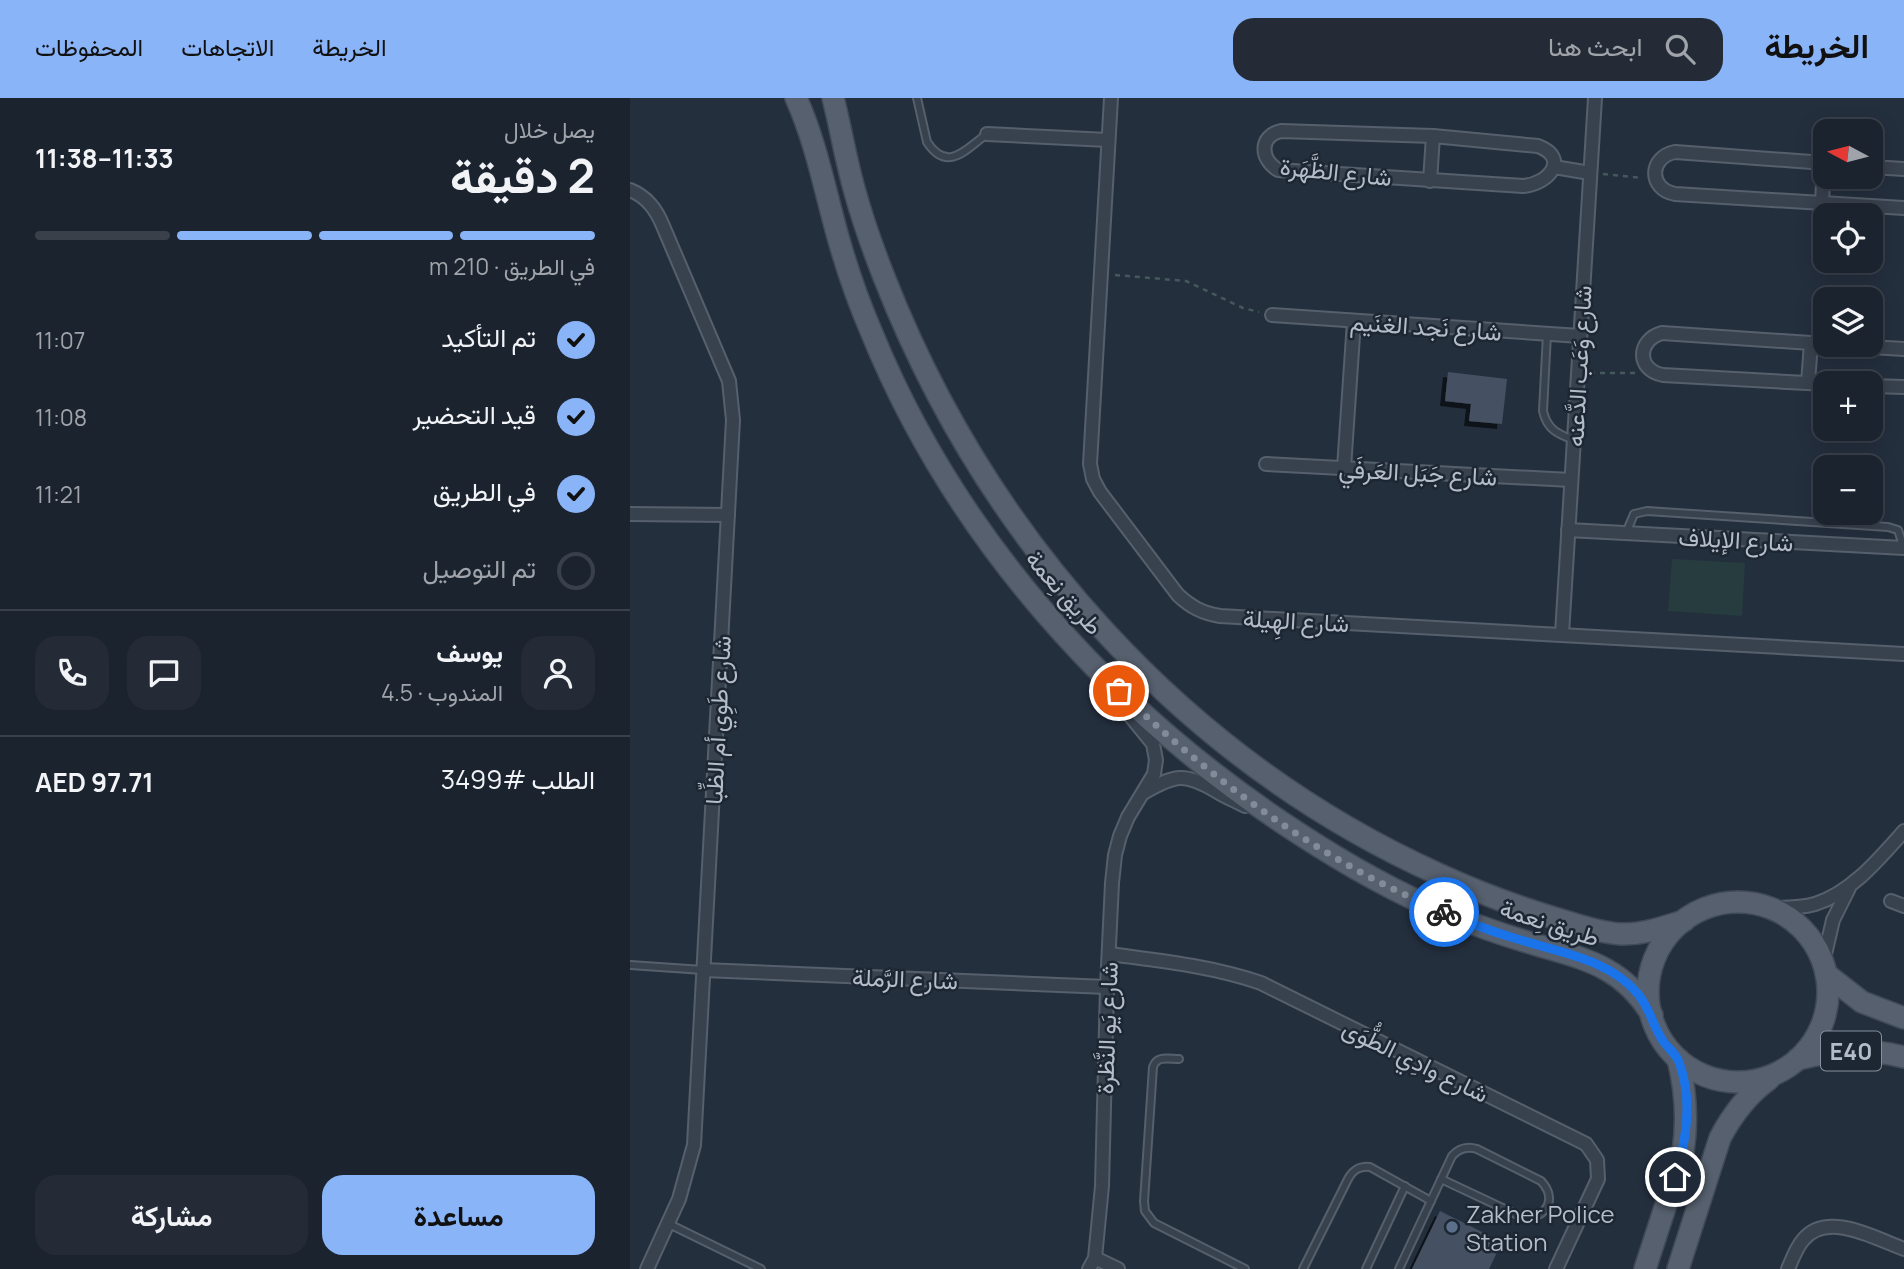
<!DOCTYPE html>
<html lang="ar">
<meta charset="utf-8">
<style>
:root{--surface:#1b232e;--page:#242b36;--text:#f1f3f6;--muted:#a0a4aa;--line:#39404a;--accent:#8ab4f8}
body{margin:0;font-family:Manrope,Vazirmatn,sans-serif;background:var(--page);color:var(--text);direction:rtl;height:100vh;display:flex;flex-direction:column;font-size:26px;white-space:nowrap}
*{box-sizing:border-box;margin:0}
p{font-size:23px;color:var(--muted)}
.icon{flex:none;width:38px;height:38px;fill:none;stroke:currentColor;stroke-width:2;stroke-linecap:round;stroke-linejoin:round}
.map{position:relative;flex:1;overflow:hidden;direction:ltr}
.drawer{display:flex;flex-direction:column;background:var(--surface);width:630px}
.drawer>*{flex:none}
.needle{width:46px;rotate:277deg}
.fabs{position:absolute;left:1183px;top:21px;display:grid;gap:14px}
.fabs a{display:grid;place-items:center;width:70px;height:70px;border-radius:14px;background:var(--surface);box-shadow:0 4px 18px #0003,0 0 0 2px var(--line);font-size:35px}
.pin{position:absolute;display:grid;place-items:center;width:60px;height:60px;color:#fff;margin:-30px;border:4px solid #fff;border-radius:50%;box-shadow:0 2px 7px #0007}
.courier{position:absolute;display:grid;place-items:center;width:70px;height:70px;margin:-35px;border:5px solid #1a73e8;border-radius:50%;background:#fff;color:#222;box-shadow:0 2px 9px #0007}
.overview em{font-style:normal;font-weight:700}
.overview div{display:flex;flex-direction:column-reverse}
.overview{display:flex;align-items:center;justify-content:space-between;height:119px;padding:0 35px}
h1{font-size:46px;font-weight:700;line-height:52px}
.bar{display:grid;grid-template-columns:repeat(4,1fr);gap:10px 7px;align-content:center;height:84px;padding:0 35px}
.bar i{height:9px;border-radius:5px;background:var(--line)}
.bar .on{background:var(--accent)}
.bar p{grid-column:span 4}
.line{display:flex;align-items:center;gap:18px;padding:0 35px;border-top:2px solid var(--line)}
.line div{flex:1}
.round{display:grid;place-items:center;flex:none;width:74px;height:74px;border-radius:21px;background:var(--page)}
ol{padding:0 35px;list-style:none}
li{display:flex;align-items:center;gap:21px;height:77px}
li p{margin-inline-start:auto}
li .icon{padding:7px;border-radius:50%;background:var(--accent);color:#111;stroke-width:4}
li:last-child{color:var(--muted)}
li i{width:38px;height:38px;border:4px solid var(--line);border-radius:50%}
.cta{display:flex;gap:14px;margin-top:auto;padding:14px 35px}
.cta a{flex:1;height:80px;border-radius:21px;background:var(--accent);color:#111;font-size:28px;font-weight:700;line-height:80px;text-align:center}
.cta a+a{background:var(--page);color:var(--text)}
header{display:flex;align-items:center;gap:42px;box-sizing:border-box;height:98px;padding:0 35px;background:var(--accent);color:#111}
header strong{font-size:33px}
nav{display:flex;gap:38px;margin-inline-start:auto;font-size:24px}
.search{width:490px;height:63px;background:var(--page);display:flex;align-items:center;gap:18px;box-sizing:border-box;padding:0 24px;border-radius:21px;color:var(--muted);font-size:26px}
main{display:flex;flex:1;min-height:0}
.map>svg:first-child{display:block}
.green{fill:#263c3f}
.building{fill:#455162;filter:url(#shadow)}
.lines{fill:none;stroke-linecap:round;stroke-linejoin:round}
.lane-casing{stroke:#565f6c;stroke-width:10}
.street-casing{stroke:#565f6c;stroke-width:16}
.primary-casing{stroke:#414a57;stroke-width:24}
.path{stroke:#44595c;stroke-width:2.5;stroke-dasharray:5 5;stroke-linecap:butt}
.lane{stroke:#38414e;stroke-width:6}
.street{stroke:#38414e;stroke-width:12}
.primary{stroke:#56606e;stroke-width:21}
.done{stroke:#828b98;stroke-width:7;stroke-dasharray:0 12.6}
.route{stroke:#1a73e8;stroke-width:9}
.service-dot{fill:#5c6f8a;stroke:#1d2633;stroke-width:2.5}
.labels{text-anchor:middle;dominant-baseline:central;stroke-width:5;stroke-linejoin:round;paint-order:stroke}
.shield{fill:#1d2633;stroke:#878f9c;stroke-width:2}
.shield-label{font-size:23px;font-weight:bold;fill:#b4bcc9}
.street-label{font-size:24px;fill:#b4bcc9;stroke:#1d2633}
.poi-label{font-size:24px;fill:#b4bcc9;stroke:#1d2633;text-anchor:start}
</style>
<header>
<strong>الخريطة</strong>
<div class="search"><svg class="icon" aria-label="search" viewBox="0 0 24 24"><circle cx="10" cy="10" r="6"/><path d="M15 15l6 6"/></svg>ابحث هنا</div>
<nav><a>الخريطة</a><a>الاتجاهات</a><a>المحفوظات</a></nav>
</header>
<main>
<div class="map">
<svg width="1274" height="1171" viewBox="0 0 1274 1171">
<defs>
<filter id="shadow"><feDropShadow dx="-5" dy="5" stdDeviation="0" flood-color="#0009"/></filter>
</defs>
<rect width="100%" height="100%" fill="#242f3e"/>
<path class="green" d="M1042 461 1115 465 1112 518 1038 513Z"/>
<g class="building">
<path d="M818 274 877 281 872 326 839 323 841 306 815 303Z"/>
<path d="M810 1113 872 1144 859 1171H782Z"/>
</g>
<g class="lines">
<defs>
<g id="lane">
<path d="M287 0 297 44C318 76 337 50 357 36"/>
<path d="M917 236 913 313C917 331 927 336 944 342"/>
<path d="M996 435 1004 416 1017 413 1258 429 1268 432 1271 441V450"/>
<path d="M0 867 73 872"/>
<path d="M549 961C539 961 527 957 523 969L514 1103 515 1113 524 1125 615 1171"/>
<path d="M39 1126 131 1171"/>
<path d="M673 1171 718 1081C723 1072 729 1068 740 1069L801 1103"/>
<path d="M736 1171 775 1088"/>
<path d="M769 1171 822 1058C829 1050 837 1048 847 1051L911 1083C927 1100 918 1120 894 1120L811 1081"/>
</g>
<g id="street">
<path d="M481 0 460 366 463 381 470 394 548 497C561 509 572 515 590 518L1274 556"/>
<path d="M651 33 803 38 908 48C940 60 919 86 893 88L648 72C630 61 629 38 651 33Z"/>
<path d="M357 36 478 42"/>
<path d="M1195 65 1045 54C1019 59 1018 91 1045 96L1274 110"/>
<path d="M924 69 960 75"/>
<path d="M1241 69 1274 71"/>
<path d="M800 83 803 38"/>
<path d="M0 92C17 99 26 111 33 128L99 283 103 322 64 1047 49 1101 17 1171"/>
<path d="M1192 105 1194 65"/>
<path d="M642 217 950 238"/>
<path d="M1195 246 1032 235C1007 242 1006 272 1033 277L1195 286"/>
<path d="M1207 247 1274 251"/>
<path d="M1178 285 1181 245"/>
<path d="M1241 288 1274 289"/>
<path d="M636 366 941 382"/>
<path d="M714 370 724 223"/>
<path d="M0 416 98 417"/>
<path d="M938 432 1274 450"/>
<path d="M932 536 965 0"/>
<path d="M515 694C546 676 555 675 586 693 595 699 606 703 615 708"/>
<path d="M1261 803 1274 808"/>
<path d="M1140 810C1155 810 1171 810 1185 806 1221 795 1249 761 1274 733"/>
<path d="M480 856C531 863 582 868 631 885L956 1046 967 1062 968 1081 926 1171"/>
<path d="M1193 865 1203 822 1219 790"/>
<path d="M73 872 477 889"/>
<path d="M465 1160 488 1171"/>
<path d="M459 1171 465 1160 472 1088 477 889 482 785 485 757 490 738 498 719 524 676 526 662 523 646 489 604"/>
<path d="M1158 1171C1162 1162 1166 1150 1173 1142 1197 1112 1246 1141 1274 1151"/>
</g>
<g id="primary">
<path d="M166 0C186 44 195 93 208 139 217 171 228 203 241 233 325 440 482 614 668 735 714 765 762 793 813 814 840 825 867 835 894 843 948 860 990 864 1022 917"/>
<path d="M203 0C211 31 216 63 225 94 233 123 243 151 254 179 356 440 552 660 808 776 851 796 896 812 941 825 957 830 974 835 991 836 1013 837 1033 829 1054 823"/>
<circle cx="1108" cy="894" r="90"/>
<path d="M1196 876 1232 904 1274 920"/>
<path d="M1168 961C1204 952 1238 950 1274 959"/>
<path d="M1015 1171 1053 1054C1058 1021 1056 993 1048 961"/>
<path d="M1048 1171 1090 1040C1102 1017 1117 997 1139 981"/>
</g>
</defs>
<use href="#lane" class="lane-casing"/>
<use href="#street" class="street-casing"/>
<use href="#primary" class="primary-casing"/>
<g class="path">
<path d="M973 76 1012 80"/>
<path d="M485 177 556 183 613 210 629 214"/>
<path d="M960 275H1006"/>
</g>
<use href="#lane" class="lane"/>
<use href="#street" class="street"/>
<use href="#primary" class="primary"/>
</g>
<g class="lines">
<path class="done" d="M489 593C583 683 692 764 814 814"/>
<path class="route" d="M814 814C837 824 860 833 884 840 927 854 978 860 1008 896 1020 911 1023 928 1033 943 1038 950 1046 956 1049 964 1063 1002 1057 1042 1045 1079"/>
</g>
<circle class="service-dot" cx="822" cy="1129" r="7"/>
<g class="labels">
<rect class="shield" x="1191" y="933.5" width="60" height="39" rx="5"/>
<g class="shield-label">
<text x="1221" y="953">E40</text>
</g>
<g class="street-label">
<text transform="translate(706 73) rotate(6)">شارع الظَّهَرة</text>
<text transform="translate(796 228) rotate(4)">شارع نَجد الغنَيم</text>
<text transform="translate(948 268) rotate(-87)">شارع وَعَب الدَّعنه</text>
<text transform="translate(788 374) rotate(3)">شارع جَبَل العَرفَي</text>
<text transform="translate(1106 441) rotate(3)">شارع الإيلاف</text>
<text transform="translate(435 494) rotate(49)">طريق نِعمة</text>
<text transform="translate(666 522) rotate(3)">شارع الهِيلة</text>
<text transform="translate(87 622) rotate(-87)">شارع طَوِي أم الظِّبا</text>
<text transform="translate(920 824) rotate(18)">طريق نِعمة</text>
<text transform="translate(275 880) rotate(2)">شارع الرَّملة</text>
<text transform="translate(476 930) rotate(-88)">شارع يَو النَّظرة</text>
<text transform="translate(786 962) rotate(26)">شارع وادِي الطُّوَى</text>
</g>
<g class="poi-label">
<text x="836" y="1115">Zakher Police<tspan x="836" dy="28">Station</tspan></text>
</g>
</g>
</svg>
<div class="fabs">
<a><svg class="needle" viewBox="-14 -14 28 28"><path d="M0-13l5 13h-10z" fill="#e53935"/><path d="M0 13l5-13h-10z" fill="#a0a4aa"/></svg></a>
<a><svg class="icon" aria-label="locate" viewBox="0 0 24 24"><circle cx="12" cy="12" r="6"/><path d="M12 2v4M12 18v4M2 12h4M18 12h4"/></svg></a>
<a><svg class="icon" aria-label="layers" viewBox="0 0 24 24"><path d="M12 4l9 5-9 5-9-5zM3 14l9 5 9-5"/></svg></a>
<a>+</a>
<a>−</a>
</div>
<div class="pin" style="left:489px;top:593px;background:#ea580c"><svg class="icon" aria-label="bag" viewBox="0 0 24 24"><path d="M5 8h14l-1 12H6zM9 8a3 3 0 0 1 6 0"/></svg></div>
<div class="pin" style="left:1045px;top:1079px;background:#1f2937"><svg class="icon" aria-label="home" viewBox="0 0 24 24"><path d="M3 11l9-7 9 7M6 9v11h12V9"/></svg></div>
<div class="courier" style="left:814px;top:814px"><svg class="icon" aria-label="bike" viewBox="0 0 24 24"><circle cx="6" cy="16" r="4"/><circle cx="18" cy="16" r="4"/><path d="M6 16l4-8h5l3 8M10 8l3 8H6M13 5h3"/></svg></div>
</div>
<section class="drawer">
<div class="overview"><div><h1>2 دقيقة</h1><p>يصل خلال</p></div><em>11:33–11:38</em></div>
<div class="bar"><i class="on"></i><i class="on"></i><i class="on"></i><i></i><p>في الطريق · 210 m</p></div>
<ol>
<li><svg class="icon" aria-label="check" viewBox="0 0 24 24"><path d="M5 12l5 5 9-10"/></svg>تم التأكيد<p>11:07</p></li>
<li><svg class="icon" aria-label="check" viewBox="0 0 24 24"><path d="M5 12l5 5 9-10"/></svg>قيد التحضير<p>11:08</p></li>
<li><svg class="icon" aria-label="check" viewBox="0 0 24 24"><path d="M5 12l5 5 9-10"/></svg>في الطريق<p>11:21</p></li>
<li><i></i>تم التوصيل</li>
</ol>
<div class="line" style="height:126px"><a class="round"><svg class="icon" aria-label="person" viewBox="0 0 24 24"><circle cx="12" cy="8" r="4"/><path d="M4 21q1-7 8-7t8 7"/></svg></a><div><b>يوسف</b><p>المندوب · 4.5</p></div><a class="round"><svg class="icon" aria-label="chat" viewBox="0 0 24 24"><path d="M4 5h16v11H9l-5 4z"/></svg></a><a class="round"><svg class="icon" aria-label="phone" viewBox="0 0 24 24"><path d="M5 4h4l2 5-3 2q2 4 5 5l2-3 5 2v4C11 20 4 13 5 4z"/></svg></a></div>
<div class="line" style="height:91px"><div>الطلب #3499</div><b>AED 97.71</b></div>
<div class="cta"><a>مساعدة</a><a>مشاركة</a></div>
</section>
</main>
